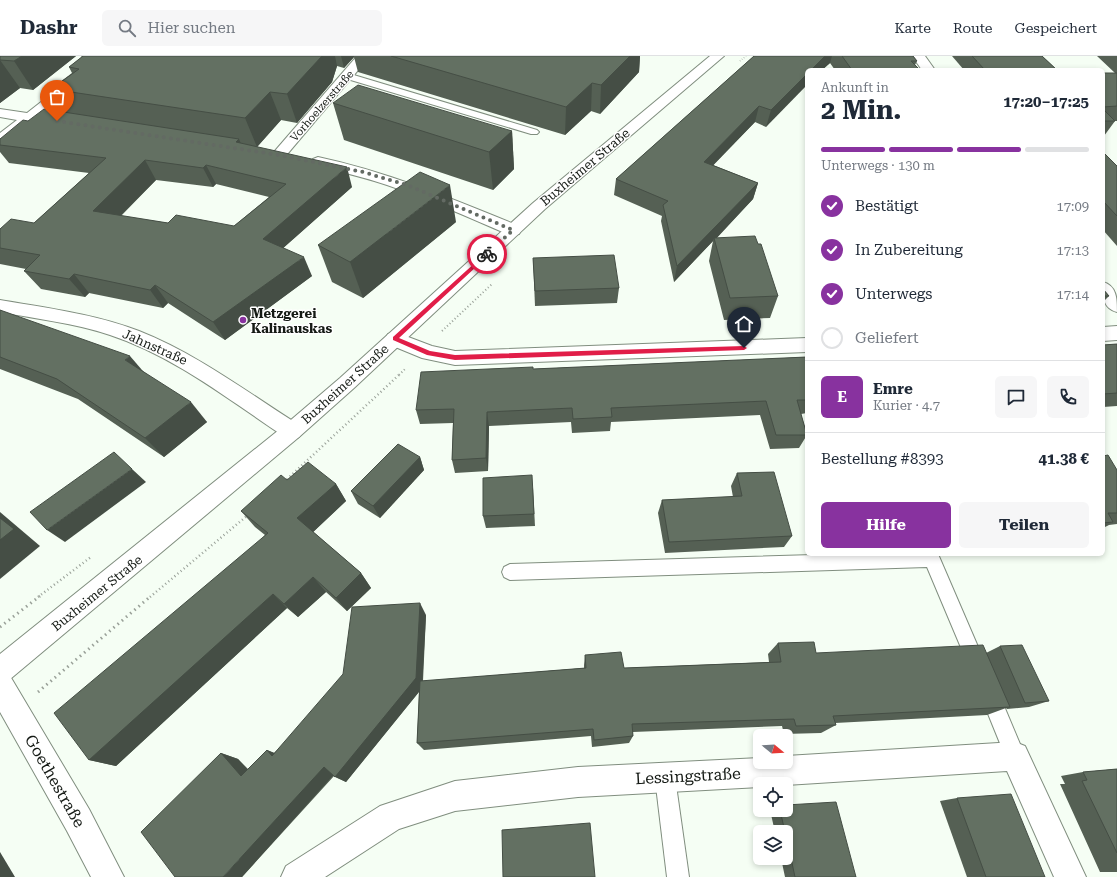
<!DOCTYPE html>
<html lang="de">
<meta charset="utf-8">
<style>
:root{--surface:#fff;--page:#f6f6f7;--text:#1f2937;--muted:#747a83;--line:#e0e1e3;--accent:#88329f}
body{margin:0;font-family:"Roboto Serif",serif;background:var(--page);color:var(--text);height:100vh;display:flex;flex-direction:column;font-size:15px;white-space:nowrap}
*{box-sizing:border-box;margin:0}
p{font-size:13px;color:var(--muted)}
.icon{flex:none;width:22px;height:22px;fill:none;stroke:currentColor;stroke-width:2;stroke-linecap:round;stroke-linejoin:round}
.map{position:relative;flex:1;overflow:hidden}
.side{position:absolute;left:805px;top:12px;width:300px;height:488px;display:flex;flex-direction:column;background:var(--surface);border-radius:6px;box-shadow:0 2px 6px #0003}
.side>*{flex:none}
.needle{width:26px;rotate:108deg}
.controls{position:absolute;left:753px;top:673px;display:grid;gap:8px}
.controls a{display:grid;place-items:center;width:40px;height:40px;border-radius:6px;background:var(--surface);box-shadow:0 2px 6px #0003;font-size:20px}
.pin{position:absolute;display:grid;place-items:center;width:34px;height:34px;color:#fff;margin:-41px -17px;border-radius:50% 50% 50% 0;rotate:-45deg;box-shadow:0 0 4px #0007}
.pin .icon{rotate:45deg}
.courier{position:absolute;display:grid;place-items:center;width:40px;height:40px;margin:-20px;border:3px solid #e11d48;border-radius:50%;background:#fff;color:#222;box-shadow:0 1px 5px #0007}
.summary em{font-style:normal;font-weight:700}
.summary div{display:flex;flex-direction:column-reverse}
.summary{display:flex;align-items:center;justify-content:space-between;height:68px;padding:0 16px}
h1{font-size:26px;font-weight:700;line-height:30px}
.bar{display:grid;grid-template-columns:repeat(4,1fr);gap:6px 4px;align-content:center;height:48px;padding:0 16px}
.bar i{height:5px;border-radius:3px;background:var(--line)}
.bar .on{background:var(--accent)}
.bar p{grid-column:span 4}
.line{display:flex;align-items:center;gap:10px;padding:0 16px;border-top:1px solid var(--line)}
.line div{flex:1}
.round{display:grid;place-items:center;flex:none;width:42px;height:42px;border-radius:6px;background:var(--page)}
ol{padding:0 16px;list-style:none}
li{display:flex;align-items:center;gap:12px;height:44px}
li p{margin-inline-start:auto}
li .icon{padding:4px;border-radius:50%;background:var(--accent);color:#fff;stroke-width:4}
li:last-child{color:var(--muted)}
li i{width:22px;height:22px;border:2px solid var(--line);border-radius:50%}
.action{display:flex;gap:8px;margin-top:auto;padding:8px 16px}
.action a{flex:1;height:46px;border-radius:6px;background:var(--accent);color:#fff;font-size:16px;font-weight:700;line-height:46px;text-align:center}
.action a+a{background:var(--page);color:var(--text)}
header{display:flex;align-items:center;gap:24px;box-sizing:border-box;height:56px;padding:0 20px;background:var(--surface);border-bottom:1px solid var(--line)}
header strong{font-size:19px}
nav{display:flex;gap:22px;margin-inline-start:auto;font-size:14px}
.search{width:280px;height:36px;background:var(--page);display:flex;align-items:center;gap:10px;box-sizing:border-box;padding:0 14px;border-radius:6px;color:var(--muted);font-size:15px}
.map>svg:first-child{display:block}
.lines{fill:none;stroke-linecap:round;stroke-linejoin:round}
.lane-casing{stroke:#808e7f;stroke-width:2}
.street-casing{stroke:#808e7f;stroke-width:2}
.secondary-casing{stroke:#808e7f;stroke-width:2}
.path-far3{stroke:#99a098;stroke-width:1.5;stroke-dasharray:0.5 2;stroke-linecap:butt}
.path-far2{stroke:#99a098;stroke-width:2;stroke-dasharray:1 2.5;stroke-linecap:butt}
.path-far1{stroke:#99a098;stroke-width:2.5;stroke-dasharray:1 3;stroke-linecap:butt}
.path{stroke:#99a098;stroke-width:3;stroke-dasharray:1.5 4;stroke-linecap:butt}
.lane{fill:#fff;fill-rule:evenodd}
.street{fill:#fff;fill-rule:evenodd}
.secondary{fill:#fff;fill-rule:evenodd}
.wall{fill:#556054;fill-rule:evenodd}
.shaded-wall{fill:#454e45}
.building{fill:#637062;stroke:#454e45;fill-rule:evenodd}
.route{fill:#e11d48}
.done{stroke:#636a63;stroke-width:4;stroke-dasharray:0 7.2}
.poi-dot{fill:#88329f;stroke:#fff;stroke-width:1.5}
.labels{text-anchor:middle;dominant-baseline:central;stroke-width:3;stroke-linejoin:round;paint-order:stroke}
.far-street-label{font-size:11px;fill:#151a15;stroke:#fff}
.street-label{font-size:13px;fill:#151a15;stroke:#fff}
.poi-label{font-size:13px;font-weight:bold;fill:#151a15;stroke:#fff;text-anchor:start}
.near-street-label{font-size:16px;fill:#151a15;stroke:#fff}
</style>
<header>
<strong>Dashr</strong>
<div class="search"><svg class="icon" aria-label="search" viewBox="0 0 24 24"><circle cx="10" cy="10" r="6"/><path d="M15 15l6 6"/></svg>Hier suchen</div>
<nav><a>Karte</a><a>Route</a><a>Gespeichert</a></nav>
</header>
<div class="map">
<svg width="1117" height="821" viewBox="0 0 1117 821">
<rect width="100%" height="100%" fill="#f5fef4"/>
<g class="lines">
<defs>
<g id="lane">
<path d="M347 17 537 74 539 76 537 78H531L344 22 343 20 344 18Z"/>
<path d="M848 498H938L985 607 982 613 976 616 970 613 927 511 510 524 504 521 502 516 504 511 510 508Z"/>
<path d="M989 629 996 631 1025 700 1022 707 1015 710 1008 707 980 638 982 631Z"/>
<path d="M665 712 672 715 675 722 689 821H667L655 722 658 715Z"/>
</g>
<g id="street">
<path d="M100 0H114L41 59 68 63 70 66 68 69 63 70 32 66 5 87 0 88V77L17 64 0 61V53L27 57Z"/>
<path d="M357 0H370L284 102 279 103 274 102 272 99 274 96Z"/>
<path d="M912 0H925L935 14H922Z"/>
<path d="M318 101C388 116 453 143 519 170L521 174 519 178 513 179 507 178C468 161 428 143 387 129 363 121 338 115 313 109L310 106 313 103Z"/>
<path d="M1103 226C1117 230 1117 243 1117 256 1102 252 1103 239 1103 226Z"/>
<path d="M0 244C47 252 95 258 139 275 197 298 247 336 299 369L303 375 299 381 292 384 285 381C229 344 174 300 110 279 74 267 37 263 0 256Z"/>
<path d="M1117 270V284L1103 285V271Z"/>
<path d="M395 276 432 290 455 295 807 282V296L455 309 422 302 388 288 385 283 388 278Z"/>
<path d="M0 616 10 620 89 753 124 821H91L67 775 0 656Z"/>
<path d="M1015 686 1025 690 1086 821H1054L1007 715 786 729 760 728V731L578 741 455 755 399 773 325 821H281L286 810 380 750 455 725 578 711 760 702V706H786V700Z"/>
</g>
<path id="secondary" d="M710 0H724L545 153 354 332 299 381 9 624 0 628V598L285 369 340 322 533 147Z"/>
</defs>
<use href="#lane" class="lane-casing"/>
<use href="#street" class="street-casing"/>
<use href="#secondary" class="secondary-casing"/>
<path class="path-far3" d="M740 5 746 0"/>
<g class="path-far2">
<path d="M442 275 492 228"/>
<path d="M399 319 405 313"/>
</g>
<g class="path-far1">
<path d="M284 426 400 318"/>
<path d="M38 541 91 501"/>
<path d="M150 541 248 459"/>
</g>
<g class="path">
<path d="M0 571 40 540"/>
<path d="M38 636 151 540"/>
</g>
<use href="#lane" class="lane"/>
<use href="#street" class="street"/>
<use href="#secondary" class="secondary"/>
</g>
<g class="wall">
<path d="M0 0H76L33 34 20 32 0 47Z"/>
<path d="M81 0H640L639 16 600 58 591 55 565 79 358 16 354 1 344 12 337 10 332 26 297 67 281 64 257 91 352 131 283 192 312 220 225 284 168 247 163 252 89 237 85 241 41 233 24 215 26 213 0 208V173L34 167 89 117 9 107 0 96V83L28 65 65 56 51 33 72 17 69 11 82 1ZM156 124 213 131 216 128 269 141 234 170 168 167 121 160Z"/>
<path d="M754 0H913L917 5 915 9 920 14H835L830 7 822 14H807L766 71 755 66 713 109 758 127 753 143 716 182 778 240 770 262 724 264 709 205 713 185 674 226 661 165 662 160 614 139 616 123Z"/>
<path d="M952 0H1042L1057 14H964Z"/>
<path d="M1097 0H1117V65H1115L1104 80H1103V17H1115Z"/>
<path d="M333 47 512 75 514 113 493 134 344 84Z"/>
<path d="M1103 96 1117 110V190L1103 174Z"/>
<path d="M456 166 363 242 332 226 318 189Z"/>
<path d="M533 202 619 232 617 247 535 250Z"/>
<path d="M1103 233 1109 240 1103 246Z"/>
<path d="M0 254 144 316 207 366 164 401 78 343 0 313Z"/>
<path d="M1117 288V350L1103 351V289Z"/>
<path d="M807 301V357L801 358 807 379 799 392 770 393 760 359 611 366 610 375 572 377 571 366 489 370 488 415 455 417 452 404 453 367 420 368 416 354 533 313Z"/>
<path d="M1103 400 1117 414V468L1109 469 1103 472Z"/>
<path d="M420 401 424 414 380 462 358 448 351 435Z"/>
<path d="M737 417 792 480 784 491 665 497 658 457 662 444 733 441 731 430Z"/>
<path d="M287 424 336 428 346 445 313 476 361 517 371 532 347 555 326 536 298 561 287 552 116 710 89 704 265 479 255 471 241 455Z"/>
<path d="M533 432 535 470 486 472 483 460Z"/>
<path d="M426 559 423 625 584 612V609L585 599 624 612 769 606 768 598 778 587 816 597H986L1000 590 1049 645 1029 651 1007 653 1006 652 987 659 835 667 836 669 821 677 784 678 782 670 633 676V680L629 687 592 691 591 680 424 694 417 687 419 636 346 726 334 720 242 821 221 697 238 703 248 713 267 694 274 697Z"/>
<path d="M1117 713V816H1100L1060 728H1065L1061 720 1083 716Z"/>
<path d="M957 742 1045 821H967L940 745Z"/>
<path d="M770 754H786L856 821H785L781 802H786V776H775Z"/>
</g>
<g class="shaded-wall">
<path d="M22 0H76L33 34 14 5Z"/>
<path d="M322 0H335L337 10 332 26 297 67 287 38Z"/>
<path d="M341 0H354V1L344 12Z"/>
<path d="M630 0H640L639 16 600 58 601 29Z"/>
<path d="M825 0H832L830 7 822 14H811Z"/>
<path d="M0 4 20 32 0 47Z"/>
<path d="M807 18V29L766 71 771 54Z"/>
<path d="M592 27 591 55 565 79 566 51Z"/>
<path d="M270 36 281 64 257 91 245 62Z"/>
<path d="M759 50 755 66 701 122 704 106Z"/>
<path d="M512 75 514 113 493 134 489 96Z"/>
<path d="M239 83 247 102 236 86Z"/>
<path d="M145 104 156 124 106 174 93 155Z"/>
<path d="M206 109 216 128 213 131 203 112Z"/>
<path d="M347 111 352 131 272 202 263 183Z"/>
<path d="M758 127 753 143 715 184 714 182 713 185 674 226 677 210Z"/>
<path d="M450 129 456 166 363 242 350 206Z"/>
<path d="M304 201 312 220 225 284 213 266Z"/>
<path d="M74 218 89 237 85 241 69 223Z"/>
<path d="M155 229 168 247 163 252 150 234Z"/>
<path d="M130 300 148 321 125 304Z"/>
<path d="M191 346 207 366 164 401 145 382Z"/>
<path d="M487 356 489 370 488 415 486 402Z"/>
<path d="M420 401 424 414 380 462 373 450Z"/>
<path d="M132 413 146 426 65 486 47 474Z"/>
<path d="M336 428 346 445 310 479 297 462Z"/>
<path d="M0 456 40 490 0 523Z"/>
<path d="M361 517 371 532 347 555 336 542Z"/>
<path d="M313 521 326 536 298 561 284 548Z"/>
<path d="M273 538 287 552 116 710 89 704Z"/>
<path d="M420 547 426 559 422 632 346 726 335 721Z"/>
<path d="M267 694 282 700H272Z"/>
<path d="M221 697 238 703 258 725 241 720Z"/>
<path d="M324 711 336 716 242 821H223Z"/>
<path d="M0 796 15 821H0Z"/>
</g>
<g class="building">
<path d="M0 0H22L14 5 0 4Z"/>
<path d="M83 0H322L287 38 270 36 245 62 51 33 79 13 69 11Z"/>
<path d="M391 0H630L601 29 592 27 566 51Z"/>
<path d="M754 0H825L811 14H807V18L771 54 759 50 704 106 758 127 677 210 663 149 668 145 616 123Z"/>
<path d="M842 0H913L917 5H911L920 14H852Z"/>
<path d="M972 0H1042L1057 14H985Z"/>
<path d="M1103 17H1117V50L1103 51Z"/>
<path d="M358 29 512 75 489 96 333 47Z"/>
<path d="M44 53 239 83 236 86 347 111 263 183 304 201 213 266 155 229 150 234 74 218 69 223 24 215 40 199 0 192V173L11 163 34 167 106 102 0 89V83L23 64 28 65ZM145 104 203 112 206 109 286 128 234 170 176 159 168 167 93 155Z"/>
<path d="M1103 53 1115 65H1103Z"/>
<path d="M1103 96 1117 110V160L1103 145Z"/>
<path d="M420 116 450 129 350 206 318 189Z"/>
<path d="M755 180 758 188H761L778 240 730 242 714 182Z"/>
<path d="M614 199 619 232 535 235 533 202Z"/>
<path d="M1103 233 1109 240H1103Z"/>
<path d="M0 254 130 300 125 304 191 346 145 382 57 323 0 301Z"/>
<path d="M1117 288V337L1103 338V289Z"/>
<path d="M807 301V344H797L807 379H776L766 345 611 352 612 361 573 363 572 352 487 356 486 402 452 404 454 353 416 354 421 316 533 311V313Z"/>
<path d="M398 388 420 401 373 450 351 435Z"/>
<path d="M114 396 132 413 47 474 30 456Z"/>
<path d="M1108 399 1117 414V457H1108L1113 466 1103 467V400Z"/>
<path d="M308 406 336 428 297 462 361 517 336 542 313 521 284 548 273 538 89 704 54 657 268 477 241 455 281 419 287 424Z"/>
<path d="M774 416 792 480 669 486 662 444 742 440 737 417Z"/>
<path d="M532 419 534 458 483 460V422Z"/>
<path d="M0 462 14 473 0 484Z"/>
<path d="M420 547 416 622 335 721 324 711 223 821H175L141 776 221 697 241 720 267 694 272 700 343 618 352 551Z"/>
<path d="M814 586 816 597 983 589 1010 651 833 660 836 669 796 670 794 663 632 668 633 680 594 684 593 673 417 687 420 625 586 612 585 599 621 596 624 612 781 606 778 587Z"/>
<path d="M1022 589 1049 645 1025 647 1000 590Z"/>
<path d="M1117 713V797L1082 725 1087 724 1083 716Z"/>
<path d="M1011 738 1045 821H986L957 742Z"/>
<path d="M836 746 856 821H795L786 779V776H785L780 754H786V749Z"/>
<path d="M590 767 595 821H503L502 774Z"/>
</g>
<path class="route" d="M487 196 489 198V199L399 282 430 295 455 299 744 290 747 292 744 294 455 304 427 299 393 284V281Z"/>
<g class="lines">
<path class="done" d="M57 65 279 99 363 116 407 129 513 174 487 198"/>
</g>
<circle class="poi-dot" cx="243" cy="264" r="4"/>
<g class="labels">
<g class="far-street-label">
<text transform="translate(322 50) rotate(-49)">Vorhoelzerstraße</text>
</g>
<g class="street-label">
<text transform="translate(585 111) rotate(-40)">Buxheimer Straße</text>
<text transform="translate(155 291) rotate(24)">Jahnstraße</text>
<text transform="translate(345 328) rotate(-42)">Buxheimer Straße</text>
<text transform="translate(97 537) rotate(-39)">Buxheimer Straße</text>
</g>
<g class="poi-label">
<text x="251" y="257">Metzgerei<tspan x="251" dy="15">Kalinauskas</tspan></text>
</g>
<g class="near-street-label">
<text transform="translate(688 720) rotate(-3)">Lessingstraße</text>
<text transform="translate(55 725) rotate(60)">Goethestraße</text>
</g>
</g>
</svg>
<div class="controls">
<a><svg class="needle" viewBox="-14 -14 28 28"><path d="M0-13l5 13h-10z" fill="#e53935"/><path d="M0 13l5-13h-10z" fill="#747a83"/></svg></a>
<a><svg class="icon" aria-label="locate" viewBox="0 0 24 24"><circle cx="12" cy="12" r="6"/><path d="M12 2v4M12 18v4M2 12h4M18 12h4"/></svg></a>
<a><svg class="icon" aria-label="layers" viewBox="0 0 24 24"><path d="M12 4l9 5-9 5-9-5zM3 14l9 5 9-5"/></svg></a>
</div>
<div class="pin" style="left:57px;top:65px;background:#ea580c"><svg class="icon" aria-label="bag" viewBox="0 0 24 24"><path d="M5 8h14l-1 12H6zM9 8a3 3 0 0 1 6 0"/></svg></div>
<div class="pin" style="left:744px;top:292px;background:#1f2937"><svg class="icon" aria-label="home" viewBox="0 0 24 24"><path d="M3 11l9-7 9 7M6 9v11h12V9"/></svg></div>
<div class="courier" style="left:487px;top:198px"><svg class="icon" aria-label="bike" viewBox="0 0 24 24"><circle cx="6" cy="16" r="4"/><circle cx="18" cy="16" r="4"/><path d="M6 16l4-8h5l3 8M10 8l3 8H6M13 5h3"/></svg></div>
<section class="side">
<div class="summary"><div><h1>2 Min.</h1><p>Ankunft in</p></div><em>17:20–17:25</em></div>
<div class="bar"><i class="on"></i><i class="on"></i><i class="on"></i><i></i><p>Unterwegs · 130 m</p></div>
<ol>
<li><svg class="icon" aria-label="check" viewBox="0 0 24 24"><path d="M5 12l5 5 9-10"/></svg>Bestätigt<p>17:09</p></li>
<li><svg class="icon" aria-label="check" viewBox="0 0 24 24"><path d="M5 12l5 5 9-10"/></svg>In Zubereitung<p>17:13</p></li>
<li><svg class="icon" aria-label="check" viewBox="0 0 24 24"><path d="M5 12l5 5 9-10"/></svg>Unterwegs<p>17:14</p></li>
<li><i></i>Geliefert</li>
</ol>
<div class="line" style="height:72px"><b class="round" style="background:var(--accent);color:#fff">E</b><div><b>Emre</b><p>Kurier · 4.7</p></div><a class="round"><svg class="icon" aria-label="chat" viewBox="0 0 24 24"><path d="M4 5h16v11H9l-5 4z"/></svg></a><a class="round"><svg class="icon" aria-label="phone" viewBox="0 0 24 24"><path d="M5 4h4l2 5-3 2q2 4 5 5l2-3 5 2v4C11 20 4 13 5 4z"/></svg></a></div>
<div class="line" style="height:52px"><div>Bestellung #8393</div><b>41.38 €</b></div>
<div class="action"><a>Hilfe</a><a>Teilen</a></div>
</section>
</div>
